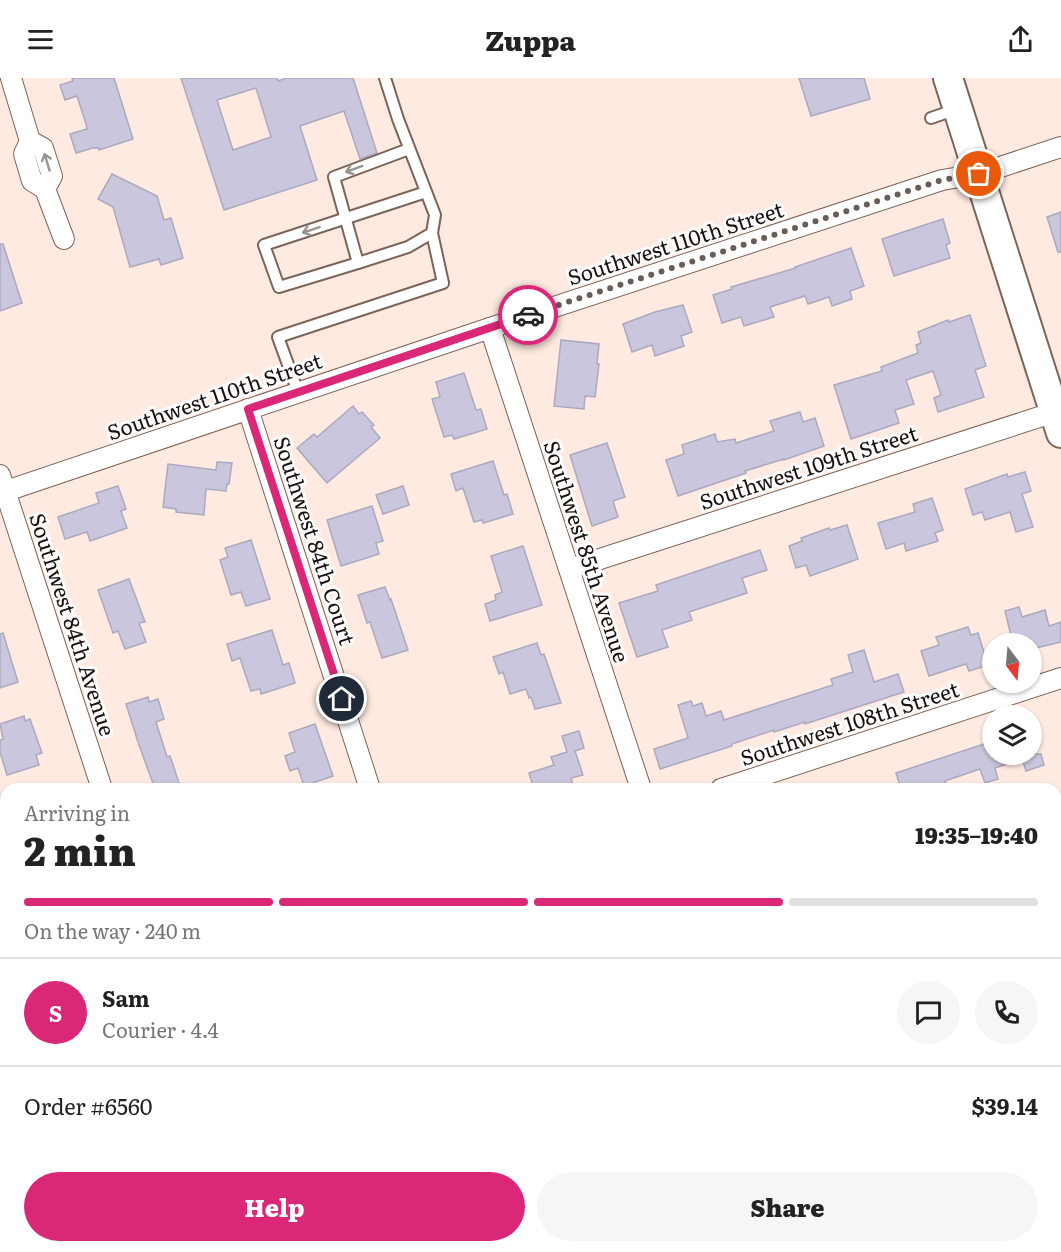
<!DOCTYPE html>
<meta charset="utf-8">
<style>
:root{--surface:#fff;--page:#f6f6f6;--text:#222;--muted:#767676;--line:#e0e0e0;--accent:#db2777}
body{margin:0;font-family:Literata,serif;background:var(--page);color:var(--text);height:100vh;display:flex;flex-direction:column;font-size:22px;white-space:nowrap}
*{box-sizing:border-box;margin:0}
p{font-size:20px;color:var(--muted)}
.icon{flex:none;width:33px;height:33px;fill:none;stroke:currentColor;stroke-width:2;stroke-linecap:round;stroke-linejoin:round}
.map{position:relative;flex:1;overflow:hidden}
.panel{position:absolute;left:0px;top:705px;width:1062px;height:470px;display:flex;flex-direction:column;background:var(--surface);border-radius:18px 18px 0 0;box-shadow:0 2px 4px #0004}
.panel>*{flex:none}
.needle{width:39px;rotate:164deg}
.buttons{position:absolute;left:982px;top:555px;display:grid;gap:12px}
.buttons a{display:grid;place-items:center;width:60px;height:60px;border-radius:50%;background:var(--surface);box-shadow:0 2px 4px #0004;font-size:30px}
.pin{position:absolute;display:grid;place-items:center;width:51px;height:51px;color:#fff;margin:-26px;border:3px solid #fff;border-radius:50%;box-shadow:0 2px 6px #0007}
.courier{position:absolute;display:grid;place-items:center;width:60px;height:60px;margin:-30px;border:4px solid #db2777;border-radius:50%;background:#fff;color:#222;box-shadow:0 2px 8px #0007}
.summary em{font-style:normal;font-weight:800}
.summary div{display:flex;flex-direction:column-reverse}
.summary{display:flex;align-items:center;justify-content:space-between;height:102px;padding:0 24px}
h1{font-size:39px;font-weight:800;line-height:45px}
.bar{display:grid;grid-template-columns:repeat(4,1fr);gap:9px 6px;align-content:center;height:72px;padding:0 24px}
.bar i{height:8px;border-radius:4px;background:var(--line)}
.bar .current{background:var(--accent)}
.bar p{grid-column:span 4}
.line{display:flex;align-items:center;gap:15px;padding:0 24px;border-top:2px solid var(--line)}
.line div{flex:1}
.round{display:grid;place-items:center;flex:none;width:63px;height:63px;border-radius:32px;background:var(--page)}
.button{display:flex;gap:12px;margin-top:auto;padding:12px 24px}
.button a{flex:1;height:69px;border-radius:36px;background:var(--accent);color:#fff;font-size:24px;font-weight:800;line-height:69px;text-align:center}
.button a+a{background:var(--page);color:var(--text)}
header{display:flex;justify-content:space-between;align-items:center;height:78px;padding:0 24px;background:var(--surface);font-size:27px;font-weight:800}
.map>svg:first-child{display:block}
.building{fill:#c9c6dd;stroke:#aca9bf;stroke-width:1.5;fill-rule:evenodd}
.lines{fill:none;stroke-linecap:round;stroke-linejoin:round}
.service-casing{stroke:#7b655a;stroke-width:14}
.minor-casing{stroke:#7b655a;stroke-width:22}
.secondary-casing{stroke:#7b655a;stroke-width:32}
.service{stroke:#fff;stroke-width:10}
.minor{stroke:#fff;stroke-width:20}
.secondary{stroke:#fff;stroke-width:28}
.oneway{stroke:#989492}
.done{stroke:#695d57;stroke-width:6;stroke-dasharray:0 10.8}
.route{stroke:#db2777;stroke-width:8}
.labels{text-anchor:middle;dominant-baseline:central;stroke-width:6;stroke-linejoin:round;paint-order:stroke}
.street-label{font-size:21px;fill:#19110d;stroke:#fcfcfc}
</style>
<header><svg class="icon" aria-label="menu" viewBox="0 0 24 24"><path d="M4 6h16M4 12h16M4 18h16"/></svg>Zuppa<svg class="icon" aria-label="share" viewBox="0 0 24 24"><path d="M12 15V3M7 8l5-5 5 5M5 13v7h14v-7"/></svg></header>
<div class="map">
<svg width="1061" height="1174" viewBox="0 0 1061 1174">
<rect width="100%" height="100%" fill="#feeae0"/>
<g class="building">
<path d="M72 0H114L133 61 99 72V70H93L76 75 70 56 87 51 86 46 77 18 65 22 60 7 73 3Z"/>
<path d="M181 0H277L278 3 286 0H353L377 75 360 81 344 33 300 48 317 102 224 132ZM256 10 271 59 233 72 217 22Z"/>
<path d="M799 0H864L870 21 811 38Z"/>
<path d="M112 96 157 118 164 142 171 140 183 180 161 187 159 181 130 189 113 129 98 121Z"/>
<path d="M1061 134V174H1058L1047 139Z"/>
<path d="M943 141 950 165 946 167 950 180 894 198 882 161Z"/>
<path d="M0 166H3L22 225 0 233Z"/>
<path d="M851 170 864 208 850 213 852 221 832 228 829 219 808 226 805 218 770 229 774 239 744 248 741 239 722 245 713 217 732 211 731 209 796 190 795 189Z"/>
<path d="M683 227 692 254 681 258 684 268 655 278 652 267 632 274 623 246 655 234Z"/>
<path d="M970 237 986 288 975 292 984 319 938 334 934 320 941 317 933 293 906 302 914 326 895 332 899 345 851 361 834 307 882 293 881 289 918 275 916 267 921 265 918 254 948 242 949 244Z"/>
<path d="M561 262 599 266 597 286H599L595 319 585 318 584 331 554 328Z"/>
<path d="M464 295 476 332 481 331 487 351 454 361 452 357 444 359 432 321 440 319 436 304Z"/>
<path d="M353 328 359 336 362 334 374 347 371 349 380 360 327 405 297 370 314 356 317 359Z"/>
<path d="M800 334 803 344 815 340 824 368 784 382V381L745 393 746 395 678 418 666 382 684 376 682 367 715 356 717 364 735 361 736 365 774 353 770 343Z"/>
<path d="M607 365 625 419 613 423 618 439 592 448 570 377Z"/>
<path d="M493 383 504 417 507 416 513 436 483 445 482 442 474 444 463 410 456 413 451 396Z"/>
<path d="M217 384 232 385 229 406H227L226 413 206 411 204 437 176 434V431L163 429 168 386 216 392Z"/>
<path d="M1025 394 1031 413 1022 416 1033 449 1016 454 1010 434 985 442 982 434 973 437 965 411 1007 396 1008 399Z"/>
<path d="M118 408 126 431 121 433 127 450 90 463 87 454 65 461 58 439 99 425 96 415Z"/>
<path d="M403 408 409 427 383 436 376 417Z"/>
<path d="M932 420 943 452 935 455 938 463 906 473 904 465 886 471 878 445 915 434 913 426Z"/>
<path d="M372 428 383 463 376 465 379 476 341 488 327 442Z"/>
<path d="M847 447 858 481 810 498 806 487 796 490 789 468 802 463 801 460 829 450 830 452Z"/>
<path d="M251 462 270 521 246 528 241 514 231 517 220 482 228 479 225 470Z"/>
<path d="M523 468 542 527 490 543 485 526 496 522 495 517 502 514 491 478Z"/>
<path d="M760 472 767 492 742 500 747 515 689 534 692 542 662 552 668 569 637 579 619 525 658 513 656 507Z"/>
<path d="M129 501 145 544 139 545 146 564 125 571 118 553 113 555 98 512Z"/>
<path d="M385 509 390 522 391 521 408 572 382 580 370 544 367 545 358 517Z"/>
<path d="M1019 529 1022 539 1045 532 1049 548 1061 544V564L1032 571V566H1013L1005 533Z"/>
<path d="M968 549 971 557 978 555 988 587 969 593 966 586 929 598 921 573 939 567 936 559Z"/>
<path d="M272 552 283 587 289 585 295 605 261 616 260 611 251 613 240 580 232 583 227 566Z"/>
<path d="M3 555 18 604 0 610V556Z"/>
<path d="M537 565 541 577 544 576 561 625 535 631 531 619 529 620 526 611 510 616 503 594 499 596 493 579Z"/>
<path d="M864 572 874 604 898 596 904 614 805 646V644L774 654V652L732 666V668L660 691 654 671 688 660 678 627 691 623 693 628 702 625 706 638 721 633 724 642 833 607 831 601 853 594 848 577Z"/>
<path d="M148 619 149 624 158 621 164 641 156 644 167 679 170 678 181 711H155L138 664 126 626Z"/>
<path d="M24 638 25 643 30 641 42 675 36 677 39 687 7 697 0 674V662L3 661 0 646Z"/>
<path d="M315 646 333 698 304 708 298 690 290 693 285 678 295 674 289 655Z"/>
<path d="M579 653 584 670 575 673 583 697 571 700 574 711H534L529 695 554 687 551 679 567 674 562 658Z"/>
<path d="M993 663V676H1041L1044 687 1026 693 1022 681 995 690 998 701 985 705 980 691 945 703 946 705 928 711H901L896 695Z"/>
</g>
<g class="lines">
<defs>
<g id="service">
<path d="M385 0 398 41 435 137 432 155 408 169 358 185 334 99 409 71"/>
<path d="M931 40 957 31"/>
<path d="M358 185 279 209 264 167 426 114"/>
<path d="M298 314 278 259 443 205 432 155"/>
</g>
<g id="minor">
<path d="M11 0 30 63 43 70 52 98 45 111"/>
<path d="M30 63 24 76 32 103 45 111 64 161"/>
<path d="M490 250 641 711"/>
<path d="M248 331 370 711"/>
<path d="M0 397 102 711"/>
<path d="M0 415 490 250 942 102 979 96 1061 69"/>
<path d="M569 491 1061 332"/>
<path d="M721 711 1061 600"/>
<path d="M1056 871 1061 869"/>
<path d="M0 941 6 940"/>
<path d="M1056 1141 1061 1139"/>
<path d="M252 1168 254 1174"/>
<path d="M953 1174 970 1168"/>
</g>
<path id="secondary" d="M948 0 1061 355"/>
</defs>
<use href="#service" class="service-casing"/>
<use href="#minor" class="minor-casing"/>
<use href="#secondary" class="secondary-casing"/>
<use href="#service" class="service"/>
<use href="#minor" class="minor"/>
<use href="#secondary" class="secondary"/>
</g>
<defs><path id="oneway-shaft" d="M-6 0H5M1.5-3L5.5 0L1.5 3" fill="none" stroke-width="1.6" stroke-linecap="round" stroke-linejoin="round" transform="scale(1.5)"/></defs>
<g class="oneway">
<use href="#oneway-shaft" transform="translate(47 84) rotate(-107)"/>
<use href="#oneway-shaft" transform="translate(354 91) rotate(160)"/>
<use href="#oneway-shaft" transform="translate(311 152) rotate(162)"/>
</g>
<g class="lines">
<path class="done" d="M528 237 942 102 979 96"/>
<path class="route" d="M342 621 248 331 528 237"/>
</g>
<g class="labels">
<g class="street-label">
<text transform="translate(675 164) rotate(-18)">Southwest 110th Street</text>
<text transform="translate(214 317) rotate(-19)">Southwest 110th Street</text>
<text transform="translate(808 388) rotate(-18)">Southwest 109th Street</text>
<text transform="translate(316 462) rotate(72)">Southwest 84th Court</text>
<text transform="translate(588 473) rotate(72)">Southwest 85th Avenue</text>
<text transform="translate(74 546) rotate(72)">Southwest 84th Avenue</text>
<text transform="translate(849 644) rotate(-18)">Southwest 108th Street</text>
</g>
</g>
</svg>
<div class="buttons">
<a><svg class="needle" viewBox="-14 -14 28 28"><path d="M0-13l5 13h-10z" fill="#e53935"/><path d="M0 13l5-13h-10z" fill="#767676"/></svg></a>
<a><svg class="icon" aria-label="layers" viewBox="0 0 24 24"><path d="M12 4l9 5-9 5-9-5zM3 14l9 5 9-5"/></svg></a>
</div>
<div class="pin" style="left:979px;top:96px;background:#ea580c"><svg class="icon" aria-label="bag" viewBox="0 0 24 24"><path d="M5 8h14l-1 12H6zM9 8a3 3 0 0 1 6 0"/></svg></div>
<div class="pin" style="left:342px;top:621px;background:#1f2937"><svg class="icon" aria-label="home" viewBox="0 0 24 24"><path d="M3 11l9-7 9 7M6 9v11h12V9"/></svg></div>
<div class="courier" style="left:528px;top:237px"><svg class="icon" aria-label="car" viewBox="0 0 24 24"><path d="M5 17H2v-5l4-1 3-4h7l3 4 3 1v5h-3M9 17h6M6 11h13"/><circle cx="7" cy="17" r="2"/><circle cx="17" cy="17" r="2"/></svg></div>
<section class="panel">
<div class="summary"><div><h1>2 min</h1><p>Arriving in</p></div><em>19:35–19:40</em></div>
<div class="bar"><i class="current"></i><i class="current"></i><i class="current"></i><i></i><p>On the way · 240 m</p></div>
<div class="line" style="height:108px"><b class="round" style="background:var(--accent);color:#fff">S</b><div><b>Sam</b><p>Courier · 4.4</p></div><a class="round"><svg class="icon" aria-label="chat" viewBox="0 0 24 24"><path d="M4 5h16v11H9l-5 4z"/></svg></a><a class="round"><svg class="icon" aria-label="phone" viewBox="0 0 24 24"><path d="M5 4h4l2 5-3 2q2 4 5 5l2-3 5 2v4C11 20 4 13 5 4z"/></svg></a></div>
<div class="line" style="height:78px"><div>Order #6560</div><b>$39.14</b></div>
<div class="button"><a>Help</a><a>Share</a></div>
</section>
</div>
